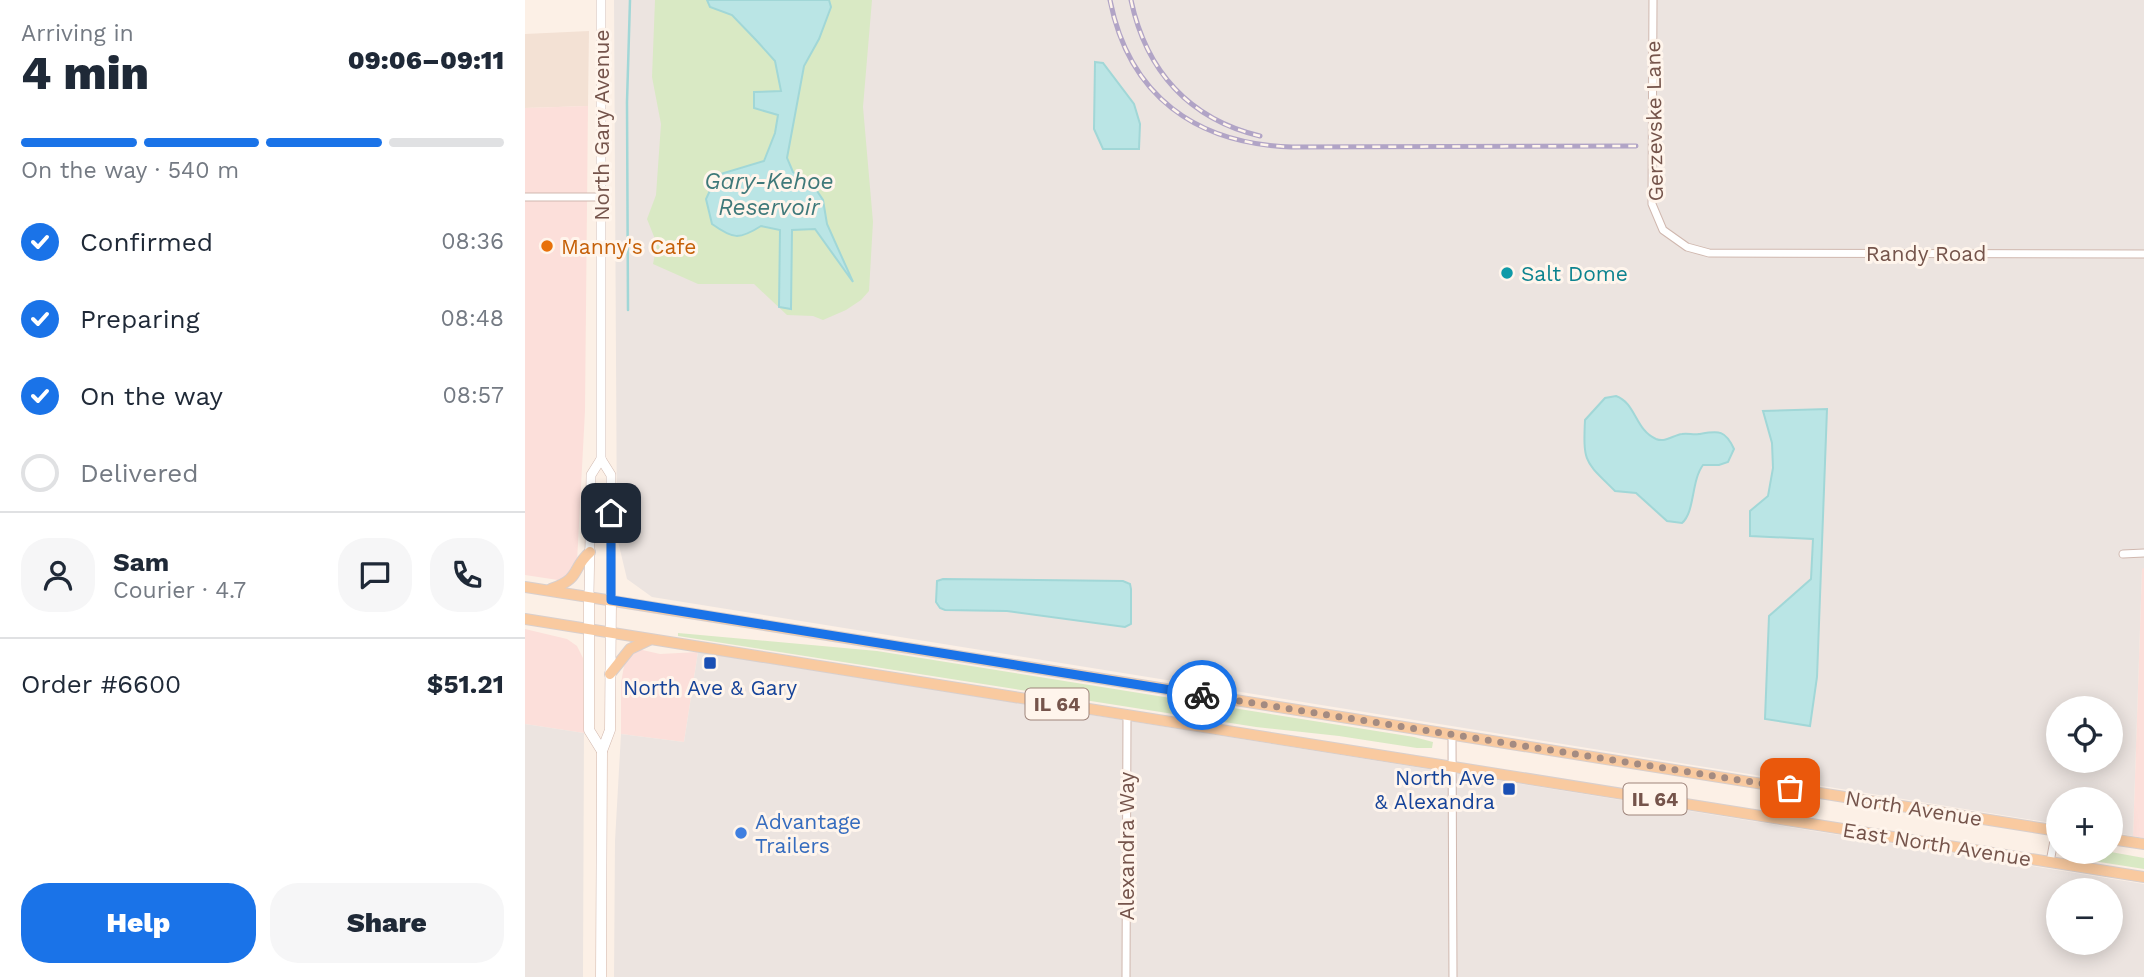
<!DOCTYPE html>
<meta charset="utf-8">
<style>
:root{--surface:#fff;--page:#f6f6f7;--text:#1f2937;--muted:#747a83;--line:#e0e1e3;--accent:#1a73e8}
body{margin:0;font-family:"Work Sans",sans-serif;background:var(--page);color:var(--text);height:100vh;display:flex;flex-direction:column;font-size:26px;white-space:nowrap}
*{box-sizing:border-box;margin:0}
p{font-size:23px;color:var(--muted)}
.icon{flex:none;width:38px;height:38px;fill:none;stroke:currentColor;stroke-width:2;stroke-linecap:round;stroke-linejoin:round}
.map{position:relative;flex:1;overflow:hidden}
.drawer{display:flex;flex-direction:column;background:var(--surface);width:525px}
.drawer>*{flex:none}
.tools{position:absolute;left:1521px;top:696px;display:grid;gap:14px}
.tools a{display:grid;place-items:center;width:77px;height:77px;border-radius:50%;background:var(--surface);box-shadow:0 4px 18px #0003;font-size:35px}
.pin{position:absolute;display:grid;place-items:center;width:60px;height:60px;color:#fff;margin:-30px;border-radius:14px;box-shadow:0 4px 10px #0006}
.courier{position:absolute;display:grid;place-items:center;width:70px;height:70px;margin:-35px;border:5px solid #1a73e8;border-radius:50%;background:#fff;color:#222;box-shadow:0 2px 9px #0007}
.head em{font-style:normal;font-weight:800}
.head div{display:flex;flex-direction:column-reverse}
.head{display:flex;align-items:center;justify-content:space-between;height:119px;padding:0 21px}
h1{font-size:46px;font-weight:800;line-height:52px}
.bar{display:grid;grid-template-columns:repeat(4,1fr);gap:10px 7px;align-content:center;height:84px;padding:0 21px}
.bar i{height:9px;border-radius:5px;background:var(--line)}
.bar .on{background:var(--accent)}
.bar p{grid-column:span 4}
.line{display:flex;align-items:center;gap:18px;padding:0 21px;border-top:2px solid var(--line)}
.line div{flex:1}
.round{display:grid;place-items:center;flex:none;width:74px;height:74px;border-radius:28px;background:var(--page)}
ol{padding:0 21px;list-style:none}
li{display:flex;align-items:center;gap:21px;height:77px}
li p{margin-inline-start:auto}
li .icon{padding:7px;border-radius:50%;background:var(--accent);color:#fff;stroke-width:4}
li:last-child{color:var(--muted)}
li i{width:38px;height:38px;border:4px solid var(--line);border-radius:50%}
.action{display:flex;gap:14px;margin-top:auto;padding:14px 21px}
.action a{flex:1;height:80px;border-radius:28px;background:var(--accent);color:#fff;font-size:28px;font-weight:800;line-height:80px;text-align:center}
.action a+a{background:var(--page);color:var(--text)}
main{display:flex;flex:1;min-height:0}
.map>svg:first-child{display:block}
.residential{fill:#f3e1d4}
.commercial{fill:#fcdfda}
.industrial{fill:#ece4e0;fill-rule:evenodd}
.green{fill:#d9e9c4}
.water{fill:#bae5e5;stroke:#a1d7d7;stroke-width:2}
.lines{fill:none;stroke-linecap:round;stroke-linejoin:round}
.stream{stroke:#a1d7d7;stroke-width:2.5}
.minor-casing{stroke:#d0b8af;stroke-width:9}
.tertiary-casing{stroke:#d0b8af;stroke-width:10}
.secondary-casing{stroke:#d2b7ac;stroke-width:11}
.primary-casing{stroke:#d8cfcd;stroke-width:12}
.minor{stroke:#fff;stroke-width:7}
.tertiary{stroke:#fff;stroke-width:9}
.secondary{stroke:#fff;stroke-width:10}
.primary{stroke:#f9caa0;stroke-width:10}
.rail-casing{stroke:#b1a4c6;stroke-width:5}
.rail{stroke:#fff5ec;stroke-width:2.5;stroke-dasharray:8;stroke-linecap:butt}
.done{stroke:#a48b81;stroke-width:7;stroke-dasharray:0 12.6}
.route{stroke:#1a73e8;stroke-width:9}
.food-dot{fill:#e8710a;stroke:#fff5ec;stroke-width:2.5}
.culture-dot{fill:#0f9aa8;stroke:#fff5ec;stroke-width:2.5}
.transit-dot{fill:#1a4fb4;stroke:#fff5ec;stroke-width:2.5}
.shop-dot{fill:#3f7fe0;stroke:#fff5ec;stroke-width:2.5}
.labels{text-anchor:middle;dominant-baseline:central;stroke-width:6;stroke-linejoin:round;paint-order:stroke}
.shield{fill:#fff5ec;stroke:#9e847b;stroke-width:2}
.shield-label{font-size:19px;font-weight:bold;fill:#75544b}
.street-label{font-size:21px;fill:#75544b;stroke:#fff5ec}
.food-label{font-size:21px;fill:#c56008;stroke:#fff5ec;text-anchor:start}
.culture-label{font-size:21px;fill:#0d838f;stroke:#fff5ec;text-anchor:start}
.transit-label{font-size:21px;fill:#164399;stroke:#fff5ec}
.shop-label{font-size:21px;fill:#366cbe;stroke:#fff5ec;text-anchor:start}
.water-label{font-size:23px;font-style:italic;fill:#3f797a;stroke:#fff5ec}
</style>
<main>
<section class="drawer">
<div class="head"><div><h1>4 min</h1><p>Arriving in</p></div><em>09:06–09:11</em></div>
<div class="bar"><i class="on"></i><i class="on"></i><i class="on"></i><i></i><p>On the way · 540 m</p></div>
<ol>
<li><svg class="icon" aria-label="check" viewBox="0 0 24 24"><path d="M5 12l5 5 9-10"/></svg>Confirmed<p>08:36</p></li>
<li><svg class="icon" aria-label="check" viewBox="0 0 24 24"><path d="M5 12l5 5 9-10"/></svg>Preparing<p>08:48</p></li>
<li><svg class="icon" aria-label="check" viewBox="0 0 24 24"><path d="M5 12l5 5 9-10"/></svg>On the way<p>08:57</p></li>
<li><i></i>Delivered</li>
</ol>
<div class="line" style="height:126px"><a class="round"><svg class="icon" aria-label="person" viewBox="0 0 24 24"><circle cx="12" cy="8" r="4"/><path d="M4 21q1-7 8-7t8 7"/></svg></a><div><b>Sam</b><p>Courier · 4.7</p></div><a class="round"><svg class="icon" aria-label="chat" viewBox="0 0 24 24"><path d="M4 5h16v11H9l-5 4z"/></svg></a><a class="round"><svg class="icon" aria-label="phone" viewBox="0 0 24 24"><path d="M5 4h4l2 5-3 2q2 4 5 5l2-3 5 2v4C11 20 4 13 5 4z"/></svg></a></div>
<div class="line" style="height:91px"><div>Order #6600</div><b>$51.21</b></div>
<div class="action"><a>Help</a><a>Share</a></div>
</section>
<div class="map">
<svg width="1619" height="977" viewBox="0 0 1619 977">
<rect width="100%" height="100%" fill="#fcf0e6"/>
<path class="residential" d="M64 31 63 106 0 108V34Z"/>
<g class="commercial">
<path d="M63 106 60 411 52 562 42 577 33 580 0 575V108Z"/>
<path d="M1617 568H1619V838L1608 836Z"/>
<path d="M0 629 42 639 52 646 58 658 59 733 0 724Z"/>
<path d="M113 649 135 654 173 652 159 742 96 734V683L99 666 103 657Z"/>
</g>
<g class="industrial">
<path d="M89 0H1619V568L1617 569 1608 836 1586 832V800H1533V824L127 597 102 579 92 537ZM1533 709H1586V761H1533Z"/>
<path d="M173 652 1619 884V977H89L90 841 96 734 159 742ZM1533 891H1586V943H1533Z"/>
<path d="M0 724 59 733 58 977H0Z"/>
</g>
<g class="green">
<path d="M130 0H347L338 107 348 222 344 291 336 300 321 310 298 320 288 316 262 315 229 284H173L128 264 132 244 122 219 131 195 136 124 127 77Z"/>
<path d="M153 633 352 651 889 737 908 742 907 748H892L814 736 731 727 153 636Z"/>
<path d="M1546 852H1586L1619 858V869L1562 860 1554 858Z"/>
</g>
<g class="water">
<path d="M182 0H304L306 7 294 39 279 66 262 158 268 172 290 188 298 200 302 224 328 282 290 229 267 230 266 309 254 307 255 230 236 226C214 240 208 239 187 224L181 199 192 175 239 161 250 133 253 115 229 108V92L256 91 250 61 231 40 207 15 185 7Z"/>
<path d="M570 62 578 63 609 104 615 124 614 149H578L569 129Z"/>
<path d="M1091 396C1111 403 1110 430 1131 439 1141 443 1148 435 1157 434 1163 433 1168 435 1174 434 1193 431 1200 429 1209 449L1203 462 1194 465H1178C1166 481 1170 512 1157 523L1142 521 1111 493 1090 491C1060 461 1058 464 1060 420L1080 398Z"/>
<path d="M1302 409 1292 677 1285 726 1240 719 1244 616 1286 579 1288 539 1225 536V511L1243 496 1248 468 1247 443 1238 411Z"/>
<path d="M418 579 598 581 605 584 606 589V624L600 627 482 611 420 610 415 608 411 602 412 581Z"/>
</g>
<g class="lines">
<path class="stream" d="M103 310 102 102 105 0"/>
<defs>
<g id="minor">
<path d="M1128 0 1127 204 1138 230 1162 247 1184 253 1619 254"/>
<path d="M0 197H76"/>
<path d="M1598 554 1619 553"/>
<path d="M927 735 928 977"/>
<path d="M1525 862 1531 830"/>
<path d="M601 977 602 716"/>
</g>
<g id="tertiary">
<path d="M76 459 86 475V600"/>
<path d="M64 597 66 475 76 459V0"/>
</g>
<g id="secondary">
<path d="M64 597V730L77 751"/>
<path d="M76 977 77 751 85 730 86 600"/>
</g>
<g id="primary">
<path d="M0 587 1533 831"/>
<path d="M26 589C57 578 46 569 65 552"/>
<path d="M0 619 1619 877"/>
<path d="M85 674 105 649 124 640"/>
<path d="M1586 839 1619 844"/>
</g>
</defs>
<use href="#minor" class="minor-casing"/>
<use href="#tertiary" class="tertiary-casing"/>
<use href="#secondary" class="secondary-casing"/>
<use href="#primary" class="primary-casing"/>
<use href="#minor" class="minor"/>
<use href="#tertiary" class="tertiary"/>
<use href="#secondary" class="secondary"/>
<use href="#primary" class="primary"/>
<defs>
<g id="rail">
<path d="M585 0C604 96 671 144 767 147L1111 146"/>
<path d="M606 0C621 71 664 119 735 136"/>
</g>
</defs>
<use href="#rail" class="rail-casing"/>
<use href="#rail" class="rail"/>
</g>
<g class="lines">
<path class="done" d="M677 695 1265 788"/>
<path class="route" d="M86 513V600L677 695"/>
</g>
<circle class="food-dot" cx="22" cy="246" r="7"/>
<circle class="culture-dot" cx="982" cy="273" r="7"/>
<g class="transit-dot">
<rect x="178" y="656" width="14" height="14" rx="3.5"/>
<rect x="977" y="782" width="14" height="14" rx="3.5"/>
</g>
<circle class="shop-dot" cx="216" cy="833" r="7"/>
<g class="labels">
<g class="shield">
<rect x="500.5" y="688.5" width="63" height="31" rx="5"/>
<rect x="1098.5" y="783.5" width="63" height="31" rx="5"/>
</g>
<g class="shield-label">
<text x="532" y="704">IL 64</text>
<text x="1130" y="799">IL 64</text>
</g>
<g class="street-label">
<text transform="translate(1129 121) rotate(-91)">Gerzevske Lane</text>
<text transform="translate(76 125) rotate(-90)">North Gary Avenue</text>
<text x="1401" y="253">Randy Road</text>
<text transform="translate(1389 808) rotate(9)">North Avenue</text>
<text transform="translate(1412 844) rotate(9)">East North Avenue</text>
<text transform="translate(601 846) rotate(-90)">Alexandra Way</text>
</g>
<g class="food-label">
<text x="36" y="246">Manny's Cafe</text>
</g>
<g class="culture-label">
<text x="996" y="273">Salt Dome</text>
</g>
<g class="transit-label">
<text x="185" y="687">North Ave &amp; Gary</text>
<text x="970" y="777" text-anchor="end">North Ave<tspan x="970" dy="24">&amp; Alexandra</tspan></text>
</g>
<g class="shop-label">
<text x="230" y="821">Advantage<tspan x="230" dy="24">Trailers</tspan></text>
</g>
<g class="water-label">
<text x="244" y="181">Gary-Kehoe<tspan x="244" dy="26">Reservoir</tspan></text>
</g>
</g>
</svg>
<div class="tools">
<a><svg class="icon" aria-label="locate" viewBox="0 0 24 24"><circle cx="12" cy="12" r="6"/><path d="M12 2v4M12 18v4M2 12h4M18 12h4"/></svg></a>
<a>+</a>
<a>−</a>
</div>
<div class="pin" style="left:1265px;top:788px;background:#ea580c"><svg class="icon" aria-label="bag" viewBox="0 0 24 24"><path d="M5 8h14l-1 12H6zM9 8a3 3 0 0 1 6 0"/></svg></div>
<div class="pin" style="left:86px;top:513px;background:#1f2937"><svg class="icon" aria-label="home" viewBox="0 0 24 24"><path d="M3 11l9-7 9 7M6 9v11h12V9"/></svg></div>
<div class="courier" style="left:677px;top:695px"><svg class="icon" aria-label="bike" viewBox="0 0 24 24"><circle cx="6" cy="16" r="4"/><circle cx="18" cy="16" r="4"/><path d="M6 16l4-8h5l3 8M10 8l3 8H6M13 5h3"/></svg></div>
</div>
</main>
